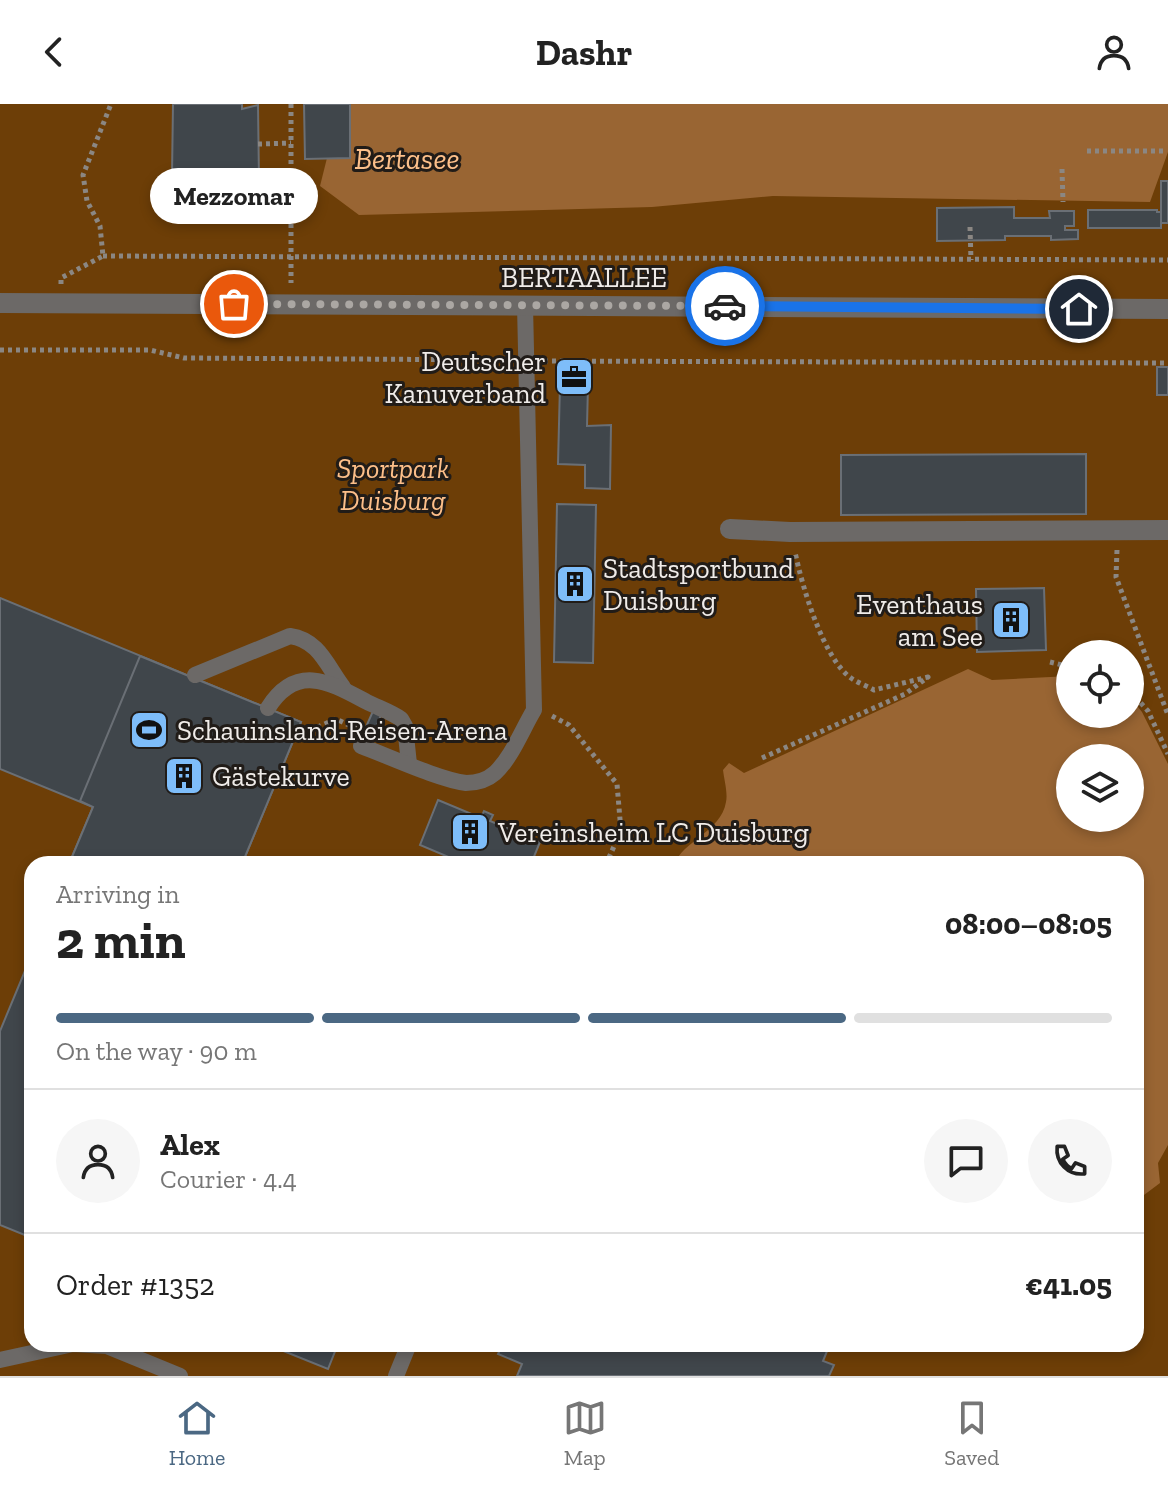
<!DOCTYPE html>
<meta charset="utf-8">
<style>
:root{--surface:#fff;--page:#f6f6f6;--text:#222;--muted:#767676;--line:#e0e0e0;--accent:#4b6883}
body{margin:0;font-family:"Zilla Slab",serif;background:var(--page);color:var(--text);height:100vh;display:flex;flex-direction:column;font-size:30px;white-space:nowrap}
*{box-sizing:border-box;margin:0}
p{font-size:26px;color:var(--muted)}
.icon{flex:none;width:44px;height:44px;fill:none;stroke:currentColor;stroke-width:2;stroke-linecap:round;stroke-linejoin:round}
.map{position:relative;flex:1;overflow:hidden}
.panel{position:absolute;left:24px;top:752px;width:1120px;height:496px;display:flex;flex-direction:column;background:var(--surface);border-radius:24px;box-shadow:0 4px 12px #0003}
.panel>*{flex:none}
.buttons{position:absolute;left:1056px;top:536px;display:grid;gap:16px}
.buttons a{display:grid;place-items:center;width:88px;height:88px;border-radius:50%;background:var(--surface);box-shadow:0 4px 12px #0003;font-size:40px}
.pin{position:absolute;display:grid;place-items:center;width:68px;height:68px;color:#fff;margin:-34px;border:4px solid #fff;border-radius:50%;box-shadow:0 2px 8px #0007}
.courier{position:absolute;display:grid;place-items:center;width:80px;height:80px;margin:-40px;border:6px solid #1a73e8;border-radius:50%;background:#fff;color:#222;box-shadow:0 2px 10px #0007}
.bubble{position:absolute;height:56px;border-radius:28px;background:var(--surface);box-shadow:0 4px 12px #0003;font-size:26px;font-weight:800;line-height:56px;text-align:center}
.head em{font-style:normal;font-weight:800}
.head div{display:flex;flex-direction:column-reverse}
.head{display:flex;align-items:center;justify-content:space-between;height:136px;padding:0 32px}
h1{font-size:52px;font-weight:800;line-height:60px}
.bar{display:grid;grid-template-columns:repeat(4,1fr);gap:12px 8px;align-content:center;height:96px;padding:0 32px}
.bar i{height:10px;border-radius:6px;background:var(--line)}
.bar .active{background:var(--accent)}
.bar p{grid-column:span 4}
.line{display:flex;align-items:center;gap:20px;padding:0 32px;border-top:2px solid var(--line)}
.line div{flex:1}
.round{display:grid;place-items:center;flex:none;width:84px;height:84px;border-radius:42px;background:var(--page)}
header{display:flex;justify-content:space-between;align-items:center;height:104px;padding:0 32px;background:var(--surface);font-size:36px;font-weight:800}
.tab-bar{display:flex;justify-content:space-around;align-items:center;height:112px;border-top:2px solid var(--line);background:var(--surface);font-size:22px;color:var(--muted)}
.tab-bar a{display:grid;justify-items:center;gap:4px}
.tab-bar .active{color:var(--accent)}
.map>svg:first-child{display:block}
.green{fill:#6d3e07;fill-rule:evenodd}
.water{fill:#996533;fill-rule:evenodd}
.building{fill:#40464b;stroke:#6a6f75;stroke-width:2}
.lines{fill:none;stroke-linecap:round;stroke-linejoin:round}
.path{stroke:#8b8783;stroke-width:5;stroke-dasharray:4 4;stroke-linecap:butt}
.lane{stroke:#6c6967;stroke-width:16}
.street{stroke:#6c6967;stroke-width:20}
.done{stroke:#aba7a3;stroke-width:8;stroke-dasharray:0 14.4}
.route{stroke:#1a73e8;stroke-width:10}
.labels{text-anchor:middle;dominant-baseline:central;stroke-width:6;stroke-linejoin:round;paint-order:stroke}
.street-label{font-size:28px;fill:#f0ece9;stroke:#211c18}
.poi-label{font-size:28px;fill:#f0ece9;stroke:#211c18;text-anchor:start}
.park-label{font-size:28px;font-style:italic;fill:#fdbf89;stroke:#211c18}
.water-label{font-size:30px;font-style:italic;fill:#fdc08a;stroke:#211c18}
</style>
<header><svg class="icon" aria-label="back" viewBox="0 0 24 24"><path d="M15 5l-7 7 7 7"/></svg>Dashr<svg class="icon" aria-label="person" viewBox="0 0 24 24"><circle cx="12" cy="8" r="4"/><path d="M4 21q1-7 8-7t8 7"/></svg></header>
<div class="map">
<svg width="1168" height="1272" viewBox="0 0 1168 1272">
<rect width="100%" height="100%" fill="#2b2621"/>
<path class="green" d="M0 0H1168V1272H0ZM1070 550H1130V610H1070ZM1070 654H1130V714H1070ZM32 760H1136V1240H32Z"/>
<g class="water">
<path d="M350 0H1168V48L1150 98 773 92 652 103 359 111 320 82 327 54Z"/>
<path d="M968 565 992 576 1070 572V610H1130V593L1142 608 1168 660V1041L1158 1059 1160 1079 1136 1097V760H675C681 738 721 728 726 698 728 689 724 675 723 666L729 659 744 669ZM1070 654H1130V714H1070Z"/>
</g>
<g class="building">
<path d="M173 0H242V5L258 1 259 77H242V100L193 101V92L186 93 187 71H172Z"/>
<path d="M304 0H350V54L305 55Z"/>
<rect x="1161" y="77" width="7" height="42"/>
<path d="M1014 103V114H1050L1049 107H1074V122H1065V126H1078V135L1051 136V132H1005V136L937 137V104Z"/>
<path d="M1088 106H1157V108H1161V124H1088Z"/>
<rect x="1157" y="263" width="11" height="28"/>
<path d="M560 265H588V281L560 280Z"/>
<path d="M560 280 588 281 587 322 611 321 610 385 585 384V361L558 360Z"/>
<path d="M1086 350V410L841 411V351Z"/>
<path d="M557 400 596 401 593 559 554 558Z"/>
<path d="M1044 484 1046 546 977 548 976 485Z"/>
<path d="M0 494 301 618 242 760H69L93 703 0 665Z"/>
<path d="M140 552 301 618 242 760H69L93 703 80 697Z"/>
<path d="M373 607 381 611 371 636 362 632Z"/>
<path d="M438 696 481 714 484 707 493 711 490 717 540 738 531 760H465L420 741Z"/>
<path d="M32 850V1134L0 1121V927Z"/>
<path d="M266 1240H338L328 1265Z"/>
<path d="M503 1240H830L823 1257 834 1261 829 1272H517L522 1260 498 1250Z"/>
</g>
<g class="lines">
<g class="path">
<path d="M291 0V179"/>
<path d="M258 40 291 39"/>
<path d="M1087 47H1167"/>
<path d="M1062 65 1063 98"/>
<path d="M970 123 971 156"/>
<path d="M103 152 1168 156"/>
<path d="M61 180V174L103 152 100 122 87 97 83 71 111 0"/>
<path d="M0 246H150L184 254 510 256"/>
<path d="M544 257 1168 259"/>
<path d="M1117 446 1116 473 1168 611"/>
<path d="M1050 558 1070 563"/>
<path d="M1130 587 1148 607 1168 650"/>
<path d="M552 612 569 621 617 680 621 727 606 760"/>
<path d="M288 636 336 615 351 622 357 621"/>
<path d="M762 654 905 590 928 573 874 586C867 582 858 579 851 574 823 554 802 482 795 448"/>
</g>
<g class="lane">
<path d="M195 571 290 532C319 536 327 562 343 583"/>
<path d="M268 604C297 558 331 579 367 598 379 604 391 608 401 615L405 622 409 660"/>
<path d="M361 642C388 652 440 676 466 679 477 679 487 676 495 669 512 653 522 626 534 606L525 201"/>
<path d="M0 1256 73 1240 107 1242 180 1272"/>
<path d="M396 1272 409 1240"/>
</g>
<g class="street">
<path d="M0 199 1168 205"/>
<path d="M730 425 790 428 1168 426"/>
</g>
</g>
<g class="lines">
<path class="done" d="M234 200 725 202"/>
<path class="route" d="M725 202 1079 205"/>
</g>
<defs>
<symbol id="office-square" viewBox="-11 -11 22 22"><rect x="-9" y="-9" width="18" height="18" rx="4" fill="#7ebdf9" stroke="#211c18"/><path d="M-6-3h4V-5.5h4V-3h4V5H-6ZM-1-4.5V-3h2v-1.5ZM-6 0V1H6V0Z" fill="#111"/></symbol>
<symbol id="building-square" viewBox="-11 -11 22 22"><rect x="-9" y="-9" width="18" height="18" rx="4" fill="#7ebdf9" stroke="#211c18"/><path d="M-4-6H4V6H1V3H-1V6H-4ZM-2.5-4.3h1.7v1.8h-1.7ZM.8-4.3h1.7v1.8H.8ZM-2.5-1h1.7V.8h-1.7ZM.8-1h1.7V.8H.8Z" fill="#111"/></symbol>
<symbol id="stadium-square" viewBox="-11 -11 22 22"><rect x="-9" y="-9" width="18" height="18" rx="4" fill="#7ebdf9" stroke="#211c18"/><path d="M0-5a6.5 5 0 1 0 0 10a6.5 5 0 1 0 0-10ZM-3.5-1.8h7v3.6h-7Z" fill="#111"/></symbol>
</defs>
<g fill-rule="evenodd">
<use href="#office-square" x="552" y="251" width="44" height="44"/>
<use href="#building-square" x="553" y="458" width="44" height="44"/>
<use href="#building-square" x="989" y="494" width="44" height="44"/>
<use href="#stadium-square" x="127" y="604" width="44" height="44"/>
<use href="#building-square" x="162" y="650" width="44" height="44"/>
<use href="#building-square" x="448" y="706" width="44" height="44"/>
</g>
<g class="labels">
<g class="street-label">
<text x="584" y="173">BERTAALLEE</text>
</g>
<g class="poi-label">
<text x="546" y="257" text-anchor="end">Deutscher<tspan x="546" dy="32">Kanuverband</tspan></text>
<text x="603" y="464">Stadtsportbund<tspan x="603" dy="32">Duisburg</tspan></text>
<text x="983" y="500" text-anchor="end">Eventhaus<tspan x="983" dy="32">am See</tspan></text>
<text x="177" y="626">Schauinsland-Reisen-Arena</text>
<text x="212" y="672">Gästekurve</text>
<text x="498" y="728">Vereinsheim LC Duisburg</text>
</g>
<g class="park-label">
<text x="393" y="364">Sportpark<tspan x="393" dy="32">Duisburg</tspan></text>
</g>
<g class="water-label">
<text x="407" y="55">Bertasee</text>
</g>
</g>
</svg>
<div class="buttons">
<a><svg class="icon" aria-label="locate" viewBox="0 0 24 24"><circle cx="12" cy="12" r="6"/><path d="M12 2v4M12 18v4M2 12h4M18 12h4"/></svg></a>
<a><svg class="icon" aria-label="layers" viewBox="0 0 24 24"><path d="M12 4l9 5-9 5-9-5zM3 14l9 5 9-5"/></svg></a>
</div>
<div class="pin" style="left:234px;top:200px;background:#ea580c"><svg class="icon" aria-label="bag" viewBox="0 0 24 24"><path d="M5 8h14l-1 12H6zM9 8a3 3 0 0 1 6 0"/></svg></div>
<div class="pin" style="left:1079px;top:205px;background:#1f2937"><svg class="icon" aria-label="home" viewBox="0 0 24 24"><path d="M3 11l9-7 9 7M6 9v11h12V9"/></svg></div>
<div class="courier" style="left:725px;top:202px"><svg class="icon" aria-label="car" viewBox="0 0 24 24"><path d="M5 17H2v-5l4-1 3-4h7l3 4 3 1v5h-3M9 17h6M6 11h13"/><circle cx="7" cy="17" r="2"/><circle cx="17" cy="17" r="2"/></svg></div>
<div class="bubble" style="left:150px;top:64px;width:168px">Mezzomar</div>
<section class="panel">
<div class="head"><div><h1>2 min</h1><p>Arriving in</p></div><em>08:00–08:05</em></div>
<div class="bar"><i class="active"></i><i class="active"></i><i class="active"></i><i></i><p>On the way · 90 m</p></div>
<div class="line" style="height:144px"><a class="round"><svg class="icon" aria-label="person" viewBox="0 0 24 24"><circle cx="12" cy="8" r="4"/><path d="M4 21q1-7 8-7t8 7"/></svg></a><div><b>Alex</b><p>Courier · 4.4</p></div><a class="round"><svg class="icon" aria-label="chat" viewBox="0 0 24 24"><path d="M4 5h16v11H9l-5 4z"/></svg></a><a class="round"><svg class="icon" aria-label="phone" viewBox="0 0 24 24"><path d="M5 4h4l2 5-3 2q2 4 5 5l2-3 5 2v4C11 20 4 13 5 4z"/></svg></a></div>
<div class="line" style="height:104px"><div>Order #1352</div><b>€41.05</b></div>
</section>
</div>
<nav class="tab-bar">
<a class="active"><svg class="icon" aria-label="home" viewBox="0 0 24 24"><path d="M3 11l9-7 9 7M6 9v11h12V9"/></svg>Home</a>
<a><svg class="icon" aria-label="map" viewBox="0 0 24 24"><path d="M3 6l6-2 6 2 6-2v14l-6 2-6-2-6 2zM9 4v14M15 6v14"/></svg>Map</a>
<a><svg class="icon" aria-label="saved" viewBox="0 0 24 24"><path d="M7 4h10v16l-5-4-5 4z"/></svg>Saved</a>
</nav>
